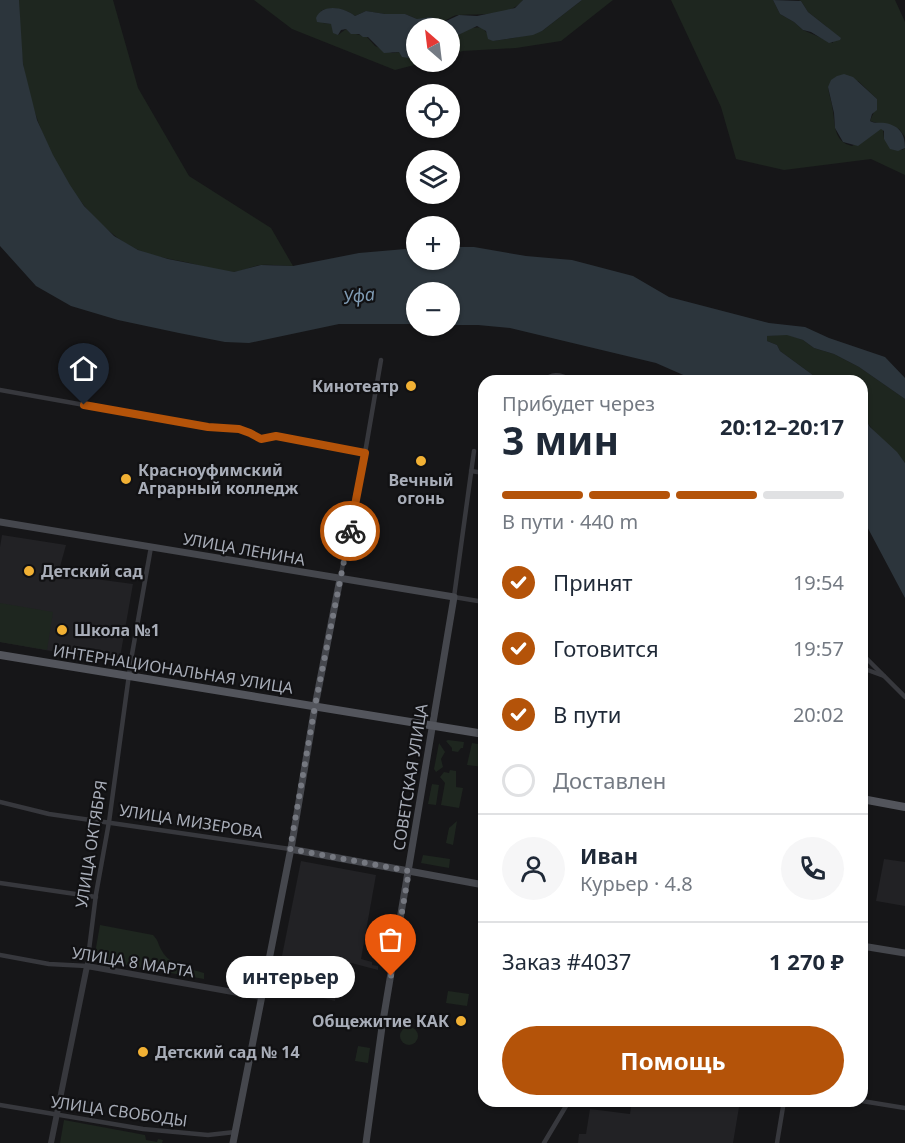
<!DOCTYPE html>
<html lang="ru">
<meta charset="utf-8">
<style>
:root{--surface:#fff;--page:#f6f6f7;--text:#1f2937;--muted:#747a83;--line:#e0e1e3;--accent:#b45309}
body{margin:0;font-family:"Noto Sans",sans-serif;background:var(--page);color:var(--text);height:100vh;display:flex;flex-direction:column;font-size:22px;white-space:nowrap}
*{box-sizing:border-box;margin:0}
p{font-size:20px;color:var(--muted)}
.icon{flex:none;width:33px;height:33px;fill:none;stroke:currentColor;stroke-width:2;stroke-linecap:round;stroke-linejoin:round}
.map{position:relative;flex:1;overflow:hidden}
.details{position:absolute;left:478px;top:375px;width:390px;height:732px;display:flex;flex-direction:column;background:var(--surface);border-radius:18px;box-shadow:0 2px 4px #0004}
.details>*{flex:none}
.needle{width:39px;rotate:332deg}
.fabs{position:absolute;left:406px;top:18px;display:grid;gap:12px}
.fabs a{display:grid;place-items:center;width:54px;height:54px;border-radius:50%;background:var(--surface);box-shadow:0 2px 4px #0004;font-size:30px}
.pin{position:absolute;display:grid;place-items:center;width:51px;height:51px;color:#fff;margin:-62px -26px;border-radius:50% 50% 50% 0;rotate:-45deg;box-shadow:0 0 6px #0007}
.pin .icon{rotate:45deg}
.courier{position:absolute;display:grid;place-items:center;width:60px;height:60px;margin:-30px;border:4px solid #b45309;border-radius:50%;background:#fff;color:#222;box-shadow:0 2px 8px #0007}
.bubble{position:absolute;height:42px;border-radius:21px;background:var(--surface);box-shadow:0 2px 4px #0004;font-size:20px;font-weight:700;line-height:42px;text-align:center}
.head em{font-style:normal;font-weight:700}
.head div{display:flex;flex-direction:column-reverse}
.head{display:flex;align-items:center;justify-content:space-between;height:102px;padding:0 24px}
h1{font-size:39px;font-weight:700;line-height:45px}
.bar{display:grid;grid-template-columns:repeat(4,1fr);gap:9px 6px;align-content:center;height:72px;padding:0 24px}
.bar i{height:8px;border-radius:4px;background:var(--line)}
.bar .selected{background:var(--accent)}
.bar p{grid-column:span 4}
.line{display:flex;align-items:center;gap:15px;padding:0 24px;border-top:2px solid var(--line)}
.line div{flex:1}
.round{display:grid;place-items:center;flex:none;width:63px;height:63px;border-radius:32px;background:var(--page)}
ol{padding:0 24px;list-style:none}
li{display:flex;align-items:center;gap:18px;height:66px}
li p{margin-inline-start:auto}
li .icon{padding:6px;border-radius:50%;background:var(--accent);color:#fff;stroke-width:4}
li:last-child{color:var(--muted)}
li i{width:33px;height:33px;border:3px solid var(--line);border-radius:50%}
.action{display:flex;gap:12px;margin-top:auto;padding:12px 24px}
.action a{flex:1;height:69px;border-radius:36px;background:var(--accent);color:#fff;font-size:24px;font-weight:700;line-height:69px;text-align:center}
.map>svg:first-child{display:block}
.built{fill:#222225}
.green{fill:#1e261f}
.water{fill:#2c353c}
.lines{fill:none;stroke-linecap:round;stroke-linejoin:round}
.minor{stroke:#37383d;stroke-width:4.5}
.tertiary{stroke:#37383d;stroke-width:6}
.secondary{stroke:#45474d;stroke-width:7}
.primary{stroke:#53555c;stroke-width:8}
.done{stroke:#757880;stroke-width:6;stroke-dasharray:0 10.8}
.route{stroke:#b45309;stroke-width:8}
.poi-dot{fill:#f2b134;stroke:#111113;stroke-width:2}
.labels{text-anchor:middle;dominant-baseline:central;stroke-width:4.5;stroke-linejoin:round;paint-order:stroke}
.poi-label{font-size:16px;font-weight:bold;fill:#a8adb8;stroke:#111113;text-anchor:start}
.street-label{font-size:16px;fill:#a8adb8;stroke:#111113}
.water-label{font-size:18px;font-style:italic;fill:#7f9bb3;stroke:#111113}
</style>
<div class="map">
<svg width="905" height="1143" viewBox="0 0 905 1143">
<rect width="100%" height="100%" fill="#161618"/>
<g class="built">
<path d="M2 535 66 545 58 574 133 584 119 663 0 642V547Z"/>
<path d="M884 859 905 862V906L876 901Z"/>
<path d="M301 861 376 875 361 959 372 962V965L378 966V970L340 960 335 1001 276 986Z"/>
<path d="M632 1101H740L733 1143H578L579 1134H586L590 1109 630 1114Z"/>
</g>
<g class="green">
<path d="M19 0H113L138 88 189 176 271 228 293 266C282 266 271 264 261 265 252 266 243 271 234 272 221 272 199 265 185 262 169 259 151 256 136 249 73 217 34 131 23 64 20 43 19 21 19 0Z"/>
<path d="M254 0H523C510 18 477 13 458 15 452 15 447 21 441 22L437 20 417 19 405 14H385L366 11 355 16C346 9 331 6 321 11L323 23 331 24 338 35 346 29 349 32 367 37 375 46 392 53 399 52 411 59 417 58V62H426L395 70 292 29Z"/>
<path d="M582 0H613L561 41 516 48 463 51 450 55V39L471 28 482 27 493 41 514 38 542 31Z"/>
<path d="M671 0H773L780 14 794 22 803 30 833 43 827 27 808 12 801 1 798 0H895L905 22V137L899 129 870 121 876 107 877 99 858 81 828 87C829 95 832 103 833 111 835 125 834 142 852 146L878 129H883L884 139 902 150 905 148V175L871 159 784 170 736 159 721 107Z"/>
<path d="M787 334 803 340 814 348 834 354 859 367 905 399V463C893 447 872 434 863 415 860 406 863 391 862 381H821L780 351 777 345 767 341V336Z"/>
<path d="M0 603 53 612 47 650 0 642Z"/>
<path d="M448 740 464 742 463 748H461L458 752 452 751V748L446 741Z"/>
<path d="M439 743 445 752 441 759 443 767 436 772 434 769Z"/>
<path d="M472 743 484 745V767L467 765Z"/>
<path d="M450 770 456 771V787L463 788 459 808 441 805 445 783 440 777 444 772 449 773Z"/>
<path d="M432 784 439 785 436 805 428 804Z"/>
<path d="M457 821 453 845 446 843 449 828Z"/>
<path d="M423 855 450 859 449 868 421 863Z"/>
<path d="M100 925 153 935C159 941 158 945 162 951 169 965 191 969 204 973V979L94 959Z"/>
<path d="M448 991 469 994 467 1006 446 1003Z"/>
<circle cx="409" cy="1036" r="9"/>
<path d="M358 1046 370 1048 368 1063 355 1061Z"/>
<path d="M64 1120 145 1135 146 1140 157 1142 158 1139 163 1140 162 1143H60Z"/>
</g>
<g class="water">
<path d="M0 0H19L23 64 37 120 53 155 70 185 84 206 114 236 138 250 168 259 234 272 261 265 293 266 359 253 417 248V260H450V247H474L526 256 572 260 633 276 669 297 769 323 805 327 829 338 885 357 905 378V399L859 367 834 354 814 348 803 340 787 335 767 336V341L777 345 780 351 821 381H697L656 363 510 328 478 325H450V292H417V324H339L249 343 225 342 179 333 118 320 71 306 36 286 0 246Z"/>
<path d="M523 0H582L542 31 533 35 493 41 488 39 486 31 477 26 450 39V28H417L416 59 402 57 399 52 384 53 368 37H363L359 34H351L346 29 341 30 338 35 333 33 331 24 317 22 316 18C322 3 344 7 355 16L366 11 385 14H405L417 19 431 17 444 22 459 15 477 16 506 10 515 8Z"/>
<path d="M773 0 801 1 808 12 841 38 840 40 829 43 811 32 803 30 794 22 780 14Z"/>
<path d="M844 74 853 77 877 99V110L872 114 870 121C876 124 878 122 885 123 900 126 905 134 905 148L898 151 890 149 884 139V131L881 129 858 146 843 142 835 128 834 113 828 87 831 80 837 76Z"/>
<path d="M863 414 870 427 897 452 905 463V598L863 519Z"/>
</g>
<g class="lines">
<g class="minor">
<path d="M545 381C552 371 564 376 573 381"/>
<path d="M0 390 208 427 239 429 250 433 261 439 276 436 365 453"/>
<path d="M474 451 454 597 484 602"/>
<path d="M471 471 484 473"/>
<path d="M340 579 365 453 381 360"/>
<path d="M862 654 905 697"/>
<path d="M862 668 884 676"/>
<path d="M0 802 49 814 290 849"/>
<path d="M0 883 96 897"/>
<path d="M0 955 49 964 87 966 96 894 109 822 131 660 151 547"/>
<path d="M862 1101 905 1108"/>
<path d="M0 1105 143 1129 208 1135 235 1132"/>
<path d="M544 1143 569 1101"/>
<path d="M777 1143 784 1101"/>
</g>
<path class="tertiary" d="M51 1143 87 966 261 997"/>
<g class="secondary">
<path d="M0 522 454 597 382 1027 366 1143"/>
<path d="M290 849 484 885"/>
<path d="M862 946 905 953"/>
<path d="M233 1143 292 843 315 706 340 579"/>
</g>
<g class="primary">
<path d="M0 655 484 734"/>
<path d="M862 799 905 807"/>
</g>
</g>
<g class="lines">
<path class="done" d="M350 531 315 706 290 849 409 871 391 976"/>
<path class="route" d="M84 405 208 427 239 429 250 433 261 439 276 436 365 453 350 531"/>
</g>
<g class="poi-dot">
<circle cx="411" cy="386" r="6"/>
<circle cx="421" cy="461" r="6"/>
<circle cx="126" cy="479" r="6"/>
<circle cx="29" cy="571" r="6"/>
<circle cx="62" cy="630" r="6"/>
<circle cx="461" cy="1021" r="6"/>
<circle cx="143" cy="1052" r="6"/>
</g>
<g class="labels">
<g class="poi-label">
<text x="399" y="386" text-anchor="end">Кинотеатр</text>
<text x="138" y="470">Красноуфимский<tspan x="138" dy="18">Аграрный колледж</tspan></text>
<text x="421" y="480" text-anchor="middle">Вечный<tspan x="421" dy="18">огонь</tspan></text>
<text x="41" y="571">Детский сад</text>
<text x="74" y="630">Школа №1</text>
<text x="449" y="1021" text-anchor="end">Общежитие КАК</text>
<text x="155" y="1052">Детский сад № 14</text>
</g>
<g class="street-label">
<text transform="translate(244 549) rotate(10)">УЛИЦА ЛЕНИНА</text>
<text transform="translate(173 669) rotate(9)">ИНТЕРНАЦИОНАЛЬНАЯ УЛИЦА</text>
<text transform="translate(410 777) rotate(-81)">СОВЕТСКАЯ УЛИЦА</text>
<text transform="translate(191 821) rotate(9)">УЛИЦА МИЗЕРОВА</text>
<text transform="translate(91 844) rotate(-81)">УЛИЦА ОКТЯБРЯ</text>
<text transform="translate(133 962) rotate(9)">УЛИЦА 8 МАРТА</text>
<text transform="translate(119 1111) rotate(8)">УЛИЦА СВОБОДЫ</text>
</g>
<g class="water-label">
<text transform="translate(359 295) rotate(-7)">Уфа</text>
</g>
</g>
</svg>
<div class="fabs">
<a><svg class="needle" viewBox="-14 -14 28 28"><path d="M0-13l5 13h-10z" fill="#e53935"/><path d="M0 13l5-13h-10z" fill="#747a83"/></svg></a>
<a><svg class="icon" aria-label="locate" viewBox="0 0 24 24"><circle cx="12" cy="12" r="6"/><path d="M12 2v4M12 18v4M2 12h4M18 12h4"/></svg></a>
<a><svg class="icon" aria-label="layers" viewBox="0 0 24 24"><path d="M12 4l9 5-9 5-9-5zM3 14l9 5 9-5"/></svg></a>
<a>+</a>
<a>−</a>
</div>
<div class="pin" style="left:391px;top:976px;background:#ea580c"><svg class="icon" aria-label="bag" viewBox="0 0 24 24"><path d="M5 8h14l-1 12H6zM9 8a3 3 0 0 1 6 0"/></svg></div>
<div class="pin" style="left:84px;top:405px;background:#1f2937"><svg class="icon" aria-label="home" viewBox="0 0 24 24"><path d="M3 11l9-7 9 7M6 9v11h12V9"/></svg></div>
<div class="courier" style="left:350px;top:531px"><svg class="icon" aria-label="bike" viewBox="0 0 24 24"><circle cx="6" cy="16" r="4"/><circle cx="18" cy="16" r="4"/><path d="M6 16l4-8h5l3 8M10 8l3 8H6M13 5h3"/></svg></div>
<div class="bubble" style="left:226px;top:956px;width:129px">интерьер</div>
<section class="details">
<div class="head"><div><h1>3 мин</h1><p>Прибудет через</p></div><em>20:12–20:17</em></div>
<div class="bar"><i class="selected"></i><i class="selected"></i><i class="selected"></i><i></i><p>В пути · 440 m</p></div>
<ol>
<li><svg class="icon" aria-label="check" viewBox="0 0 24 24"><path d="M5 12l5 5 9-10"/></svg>Принят<p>19:54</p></li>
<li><svg class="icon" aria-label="check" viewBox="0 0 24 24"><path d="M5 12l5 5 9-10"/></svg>Готовится<p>19:57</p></li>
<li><svg class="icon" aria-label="check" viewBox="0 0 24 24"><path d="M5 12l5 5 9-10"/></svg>В пути<p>20:02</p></li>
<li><i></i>Доставлен</li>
</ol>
<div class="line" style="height:108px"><a class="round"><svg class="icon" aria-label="person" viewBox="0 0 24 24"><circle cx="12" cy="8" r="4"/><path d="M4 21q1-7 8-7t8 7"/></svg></a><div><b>Иван</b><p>Курьер · 4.8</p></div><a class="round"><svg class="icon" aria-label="phone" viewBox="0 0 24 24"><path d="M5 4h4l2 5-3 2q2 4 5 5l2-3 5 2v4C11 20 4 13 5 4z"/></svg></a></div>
<div class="line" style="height:78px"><div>Заказ #4037</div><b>1 270 ₽</b></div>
<div class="action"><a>Помощь</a></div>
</section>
</div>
